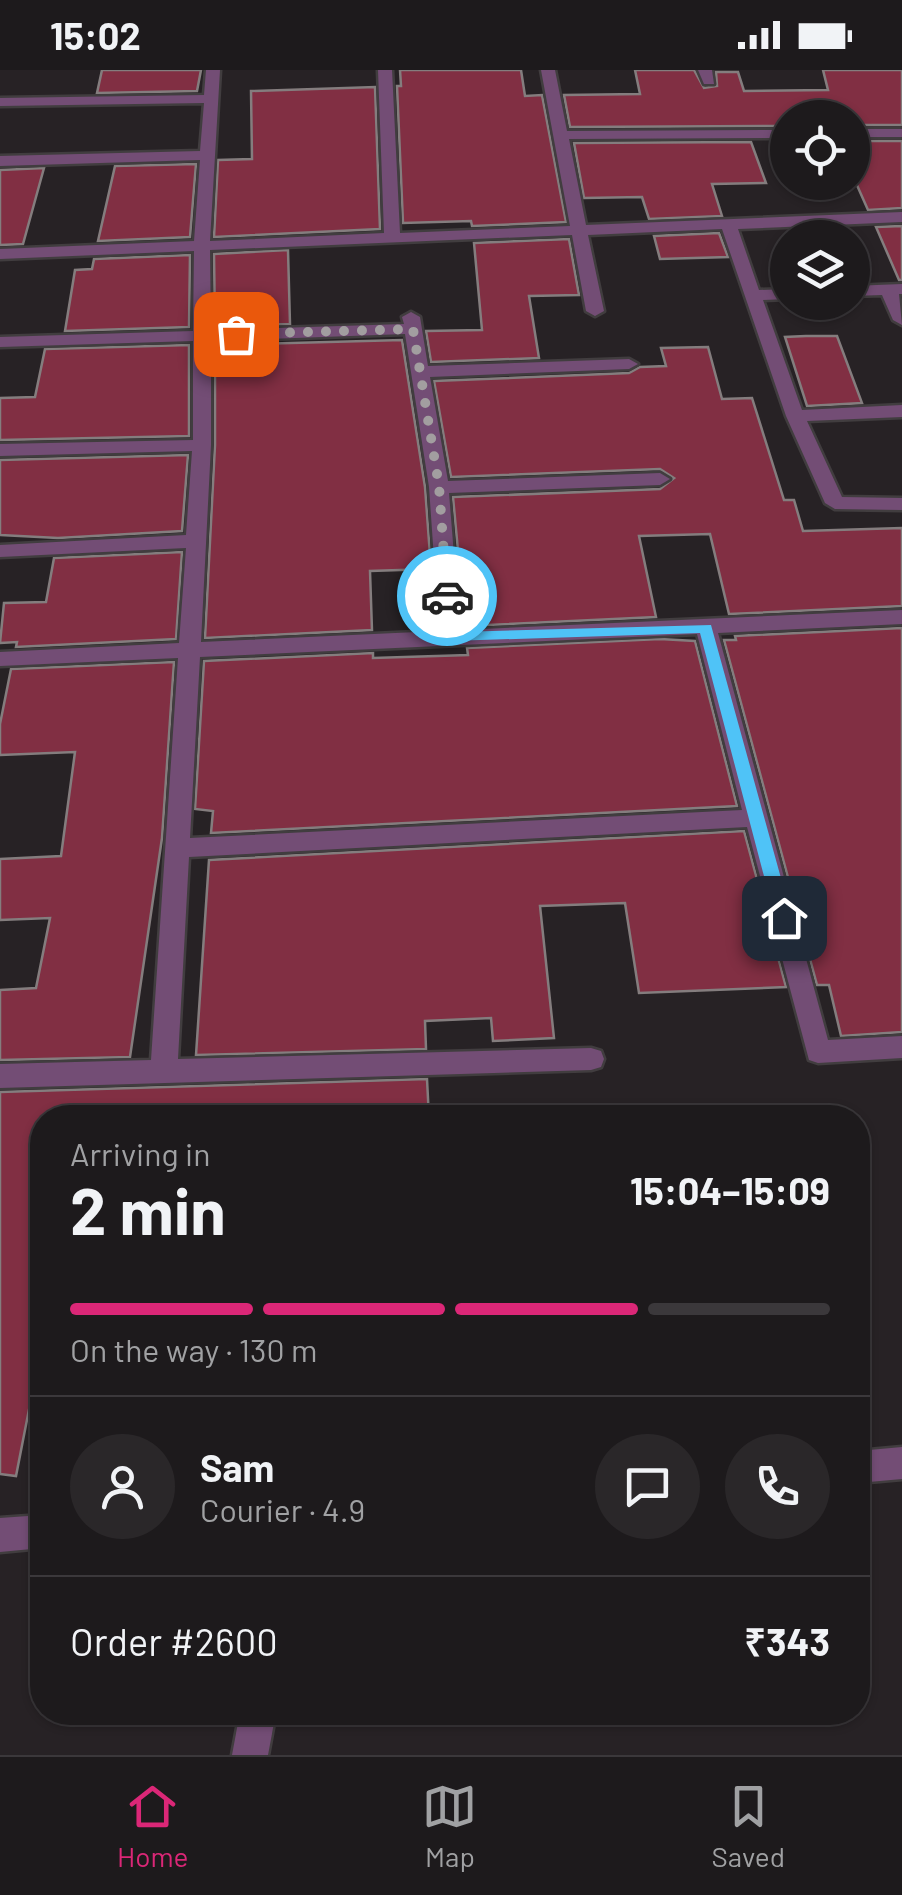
<!DOCTYPE html>
<meta charset="utf-8">
<style>
:root{--surface:#1d1a1c;--page:#2a2729;--text:#f1f3f6;--muted:#a0a1a3;--line:#3b383b;--accent:#db2777}
body{margin:0;font-family:Barlow,sans-serif;background:var(--page);color:var(--text);height:100vh;display:flex;flex-direction:column;font-size:38px;white-space:nowrap}
*{box-sizing:border-box;margin:0}
p{font-size:32px;color:var(--muted)}
.icon{flex:none;width:55px;height:55px;fill:none;stroke:currentColor;stroke-width:2;stroke-linecap:round;stroke-linejoin:round}
.map{position:relative;flex:1;overflow:hidden}
.details{position:absolute;left:30px;top:1035px;width:840px;height:620px;display:flex;flex-direction:column;background:var(--surface);border-radius:40px;box-shadow:0 2px 8px #0004,0 0 0 2px var(--line)}
.details>*{flex:none}
.fabs{position:absolute;left:770px;top:30px;display:grid;gap:20px}
.fabs a{display:grid;place-items:center;width:100px;height:100px;border-radius:50%;background:var(--surface);box-shadow:0 2px 8px #0004,0 0 0 2px var(--line);font-size:50px}
.pin{position:absolute;display:grid;place-items:center;width:85px;height:85px;color:#fff;margin:-42px;border-radius:20px;box-shadow:0 5px 15px #0006}
.courier{position:absolute;display:grid;place-items:center;width:100px;height:100px;margin:-50px;border:8px solid #4fc3f7;border-radius:50%;background:#fff;color:#222;box-shadow:0 2px 12px #0007}
.summary em{font-style:normal;font-weight:700}
.summary div{display:flex;flex-direction:column-reverse}
.summary{display:flex;align-items:center;justify-content:space-between;height:170px;padding:0 40px}
h1{font-size:65px;font-weight:700;line-height:75px}
.bar{display:grid;grid-template-columns:repeat(4,1fr);gap:15px 10px;align-content:center;height:120px;padding:0 40px}
.bar i{height:12px;border-radius:8px;background:var(--line)}
.bar .current{background:var(--accent)}
.bar p{grid-column:span 4}
.line{display:flex;align-items:center;gap:25px;padding:0 40px;border-top:2px solid var(--line)}
.line div{flex:1}
.round{display:grid;place-items:center;flex:none;width:105px;height:105px;border-radius:52px;background:var(--page)}
.status{display:flex;justify-content:space-between;align-items:center;height:70px;padding:0 50px;background:var(--surface);direction:ltr}
.status svg{height:28px;fill:currentColor}
.tabs{display:flex;justify-content:space-around;align-items:center;height:140px;border-top:2px solid var(--line);background:var(--surface);font-size:28px;color:var(--muted)}
.tabs a{display:grid;justify-items:center;gap:5px}
.tabs .current{color:var(--accent)}
.map>svg:first-child{display:block}
.building{fill:#812f43;stroke:#847d7e;stroke-width:2.5}
.lines{fill:none;stroke-linecap:round;stroke-linejoin:round}
.minor-casing{stroke:#413d3f;stroke-width:5}
.minor{fill:#734d75;fill-rule:evenodd}
.route{fill:#4fc3f7}
.done{stroke:#a29ea0;stroke-width:10;stroke-dasharray:0 18}
</style>
<div class="status"><b>15:02</b><svg viewBox="0 0 49 12"><path d="M0 12V9h3v3zM5 12V6h3v6zM10 12V3h3v9zM15 12V0h3v12zM26 1h20v11H26zM47 4h2v5h-2z"/></svg></div>
<div class="map">
<svg width="902" height="1685" viewBox="0 0 902 1685">
<rect width="100%" height="100%" fill="#272225"/>
<g class="building">
<path d="M102 0H201L197 21 97 23Z"/>
<path d="M400 0H521L525 26 542 25 566 152 472 156 471 151 403 153 397 16H401Z"/>
<path d="M635 0H694L704 18 717 16 716 2H738L744 21 828 20 823 0H902V55H852V48H788V56L570 57 564 25 640 24Z"/>
<path d="M375 17 380 159 214 167 218 90 252 89 251 21Z"/>
<path d="M852 71H902V138L868 140 852 104Z"/>
<path d="M751 72 766 113 712 114 722 146 649 149 642 127 584 128 574 73Z"/>
<path d="M196 94 190 167 98 171 115 96Z"/>
<path d="M44 98 23 174 0 175V100Z"/>
<path d="M902 156V210H899L876 157Z"/>
<path d="M719 163 728 187 660 189 654 166Z"/>
<path d="M569 169 579 225 529 226 539 288 431 292 426 261 482 260 474 173Z"/>
<path d="M288 180 290 254 215 256 214 184Z"/>
<path d="M190 185 189 257 65 261 75 200 92 199 94 189Z"/>
<path d="M806 266H837L862 333 807 336 785 267Z"/>
<path d="M402 270 425 417 431 499 370 501 372 560 205 568 215 375V275Z"/>
<path d="M189 275V366L0 370V328L35 327 45 279Z"/>
<path d="M708 277 722 329 752 328 784 430H794L803 461 902 458V536L729 544 710 464 639 466 656 547 465 556 453 427 660 419 674 408 660 399 451 407 434 311 629 303 640 297 666 296 661 278Z"/>
<path d="M188 385 182 461 58 468 0 465V390Z"/>
<path d="M182 482 176 569 16 577 17 572 0 573 4 533 46 532 54 488Z"/>
<path d="M902 558V962L841 966 829 915H817L724 570H736L735 566Z"/>
<path d="M660 569 695 571 737 736 211 763 213 741 195 739 204 591 373 583V588L468 585 467 578Z"/>
<path d="M174 592 162 768 130 987 0 990V920L36 918 50 848 0 850V789L61 786 75 682 0 685V654L11 599Z"/>
<path d="M744 761 786 917 639 923 625 833 540 836 554 968 493 971 491 948 425 951 426 979 196 985 209 790Z"/>
<path d="M427 1009 429 1048H42V1273L16 1406 0 1404V1022Z"/>
</g>
<g class="lines">
<defs>
<g id="minor">
<path d="M206 0H220L210 171 384 163 378 0H392L400 163 570 156 541 0H555L567 61 788 60V68L569 69 586 155 902 142V152L738 159 759 220 788 219V229L763 230 802 340 902 335V347L807 351 842 427 902 428V440L835 439 825 433 786 346 722 159 588 165 604 241 595 246 586 241 572 165 210 180 211 260 404 254 402 247 411 242 420 247 428 296 629 289 638 294 629 299 430 307 448 411 660 403 670 409 660 415 449 423 460 560 902 540V554L718 563 828 970 902 966V988L818 993 809 990 747 757 189 787 178 989 591 978 601 981 604 989 601 997 591 1000 0 1018V994L151 990 178 588 0 596V582L179 573 186 478 0 487V475L186 465 192 381 0 386V374L193 370V271L0 277V267L193 261 194 181 0 189V179L194 171 200 90 0 96V86L200 81 204 33 0 36V28L204 25ZM405 264 429 417 439 561 201 572 211 375V271ZM697 564 742 740 190 768 200 587Z"/>
<path d="M698 0H712L714 14H704Z"/>
<rect x="852" y="59" width="50" height="8"/>
<path d="M902 214V224H899L902 255 893 250 882 225 852 226V216Z"/>
<path d="M902 1377V1409L858 1413V1381Z"/>
<path d="M42 1445V1478L0 1482V1448Z"/>
<path d="M240 1642H276L268 1685H232Z"/>
</g>
</defs>
<use href="#minor" class="minor-casing"/>
<use href="#minor" class="minor"/>
</g>
<path class="route" d="M442 523 454 526 457 562 711 555 792 848 789 853 784 855 775 848 700 563 450 571 443 567Z"/>
<g class="lines">
<path class="done" d="M236 264 413 259 439 416 447 526"/>
</g>
</svg>
<div class="fabs">
<a><svg class="icon" aria-label="locate" viewBox="0 0 24 24"><circle cx="12" cy="12" r="6"/><path d="M12 2v4M12 18v4M2 12h4M18 12h4"/></svg></a>
<a><svg class="icon" aria-label="layers" viewBox="0 0 24 24"><path d="M12 4l9 5-9 5-9-5zM3 14l9 5 9-5"/></svg></a>
</div>
<div class="pin" style="left:236px;top:264px;background:#ea580c"><svg class="icon" aria-label="bag" viewBox="0 0 24 24"><path d="M5 8h14l-1 12H6zM9 8a3 3 0 0 1 6 0"/></svg></div>
<div class="pin" style="left:784px;top:848px;background:#1f2937"><svg class="icon" aria-label="home" viewBox="0 0 24 24"><path d="M3 11l9-7 9 7M6 9v11h12V9"/></svg></div>
<div class="courier" style="left:447px;top:526px"><svg class="icon" aria-label="car" viewBox="0 0 24 24"><path d="M5 17H2v-5l4-1 3-4h7l3 4 3 1v5h-3M9 17h6M6 11h13"/><circle cx="7" cy="17" r="2"/><circle cx="17" cy="17" r="2"/></svg></div>
<section class="details">
<div class="summary"><div><h1>2 min</h1><p>Arriving in</p></div><em>15:04–15:09</em></div>
<div class="bar"><i class="current"></i><i class="current"></i><i class="current"></i><i></i><p>On the way · 130 m</p></div>
<div class="line" style="height:180px"><a class="round"><svg class="icon" aria-label="person" viewBox="0 0 24 24"><circle cx="12" cy="8" r="4"/><path d="M4 21q1-7 8-7t8 7"/></svg></a><div><b>Sam</b><p>Courier · 4.9</p></div><a class="round"><svg class="icon" aria-label="chat" viewBox="0 0 24 24"><path d="M4 5h16v11H9l-5 4z"/></svg></a><a class="round"><svg class="icon" aria-label="phone" viewBox="0 0 24 24"><path d="M5 4h4l2 5-3 2q2 4 5 5l2-3 5 2v4C11 20 4 13 5 4z"/></svg></a></div>
<div class="line" style="height:130px"><div>Order #2600</div><b>₹343</b></div>
</section>
</div>
<nav class="tabs">
<a class="current"><svg class="icon" aria-label="home" viewBox="0 0 24 24"><path d="M3 11l9-7 9 7M6 9v11h12V9"/></svg>Home</a>
<a><svg class="icon" aria-label="map" viewBox="0 0 24 24"><path d="M3 6l6-2 6 2 6-2v14l-6 2-6-2-6 2zM9 4v14M15 6v14"/></svg>Map</a>
<a><svg class="icon" aria-label="saved" viewBox="0 0 24 24"><path d="M7 4h10v16l-5-4-5 4z"/></svg>Saved</a>
</nav>
